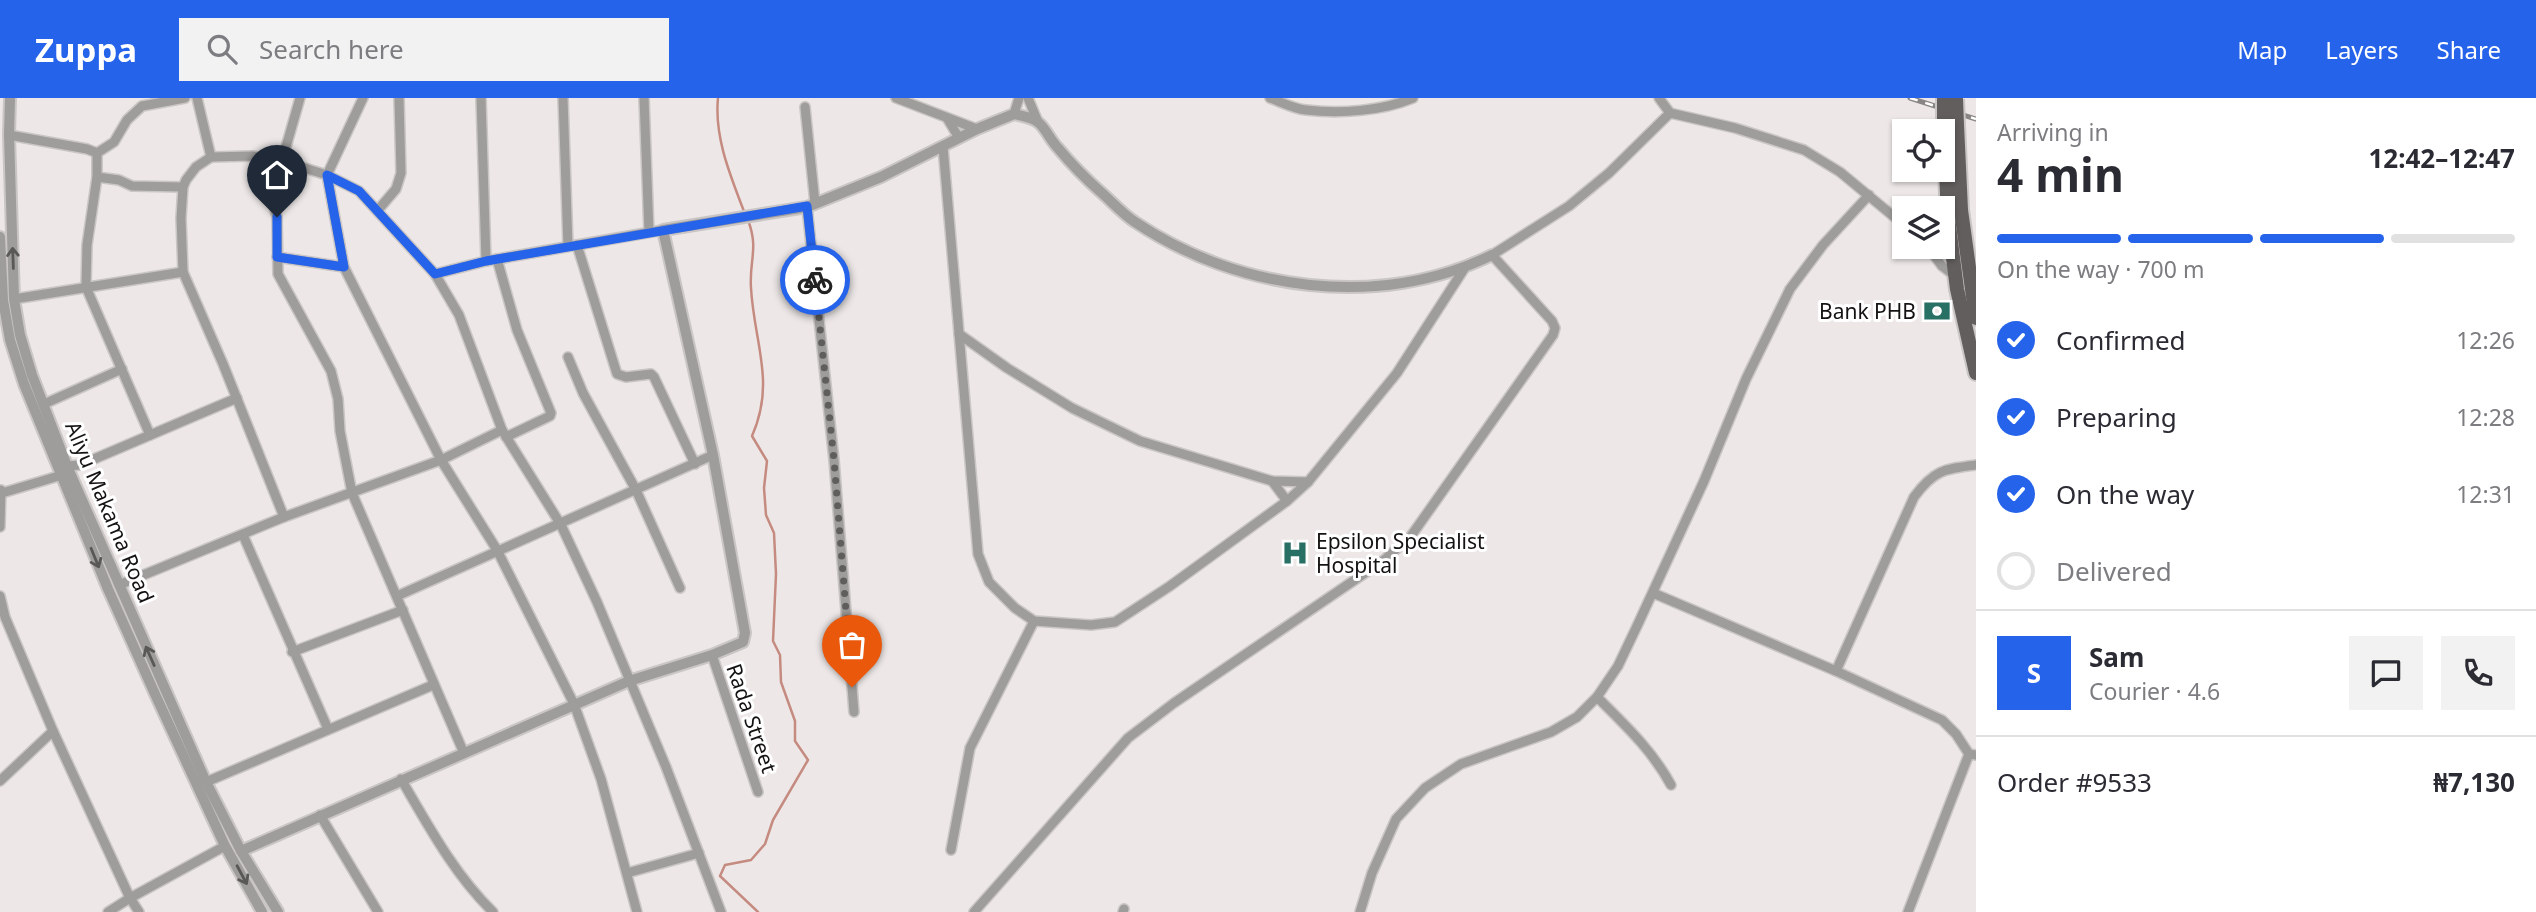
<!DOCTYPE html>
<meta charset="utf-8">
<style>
:root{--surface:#fff;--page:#f2f2f3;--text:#2b2b33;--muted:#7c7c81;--line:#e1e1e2;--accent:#2563eb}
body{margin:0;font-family:"Noto Sans",sans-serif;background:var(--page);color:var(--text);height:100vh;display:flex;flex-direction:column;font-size:26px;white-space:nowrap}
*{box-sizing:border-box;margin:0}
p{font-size:23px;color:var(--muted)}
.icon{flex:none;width:38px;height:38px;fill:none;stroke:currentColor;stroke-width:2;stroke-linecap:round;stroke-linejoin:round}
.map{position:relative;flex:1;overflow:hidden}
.side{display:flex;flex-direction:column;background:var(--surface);width:560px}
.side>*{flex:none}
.buttons{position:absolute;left:1892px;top:21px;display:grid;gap:14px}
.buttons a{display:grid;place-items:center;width:63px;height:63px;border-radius:0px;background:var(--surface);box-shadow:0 2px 5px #0004;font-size:35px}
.pin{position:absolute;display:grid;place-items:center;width:60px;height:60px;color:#fff;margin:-72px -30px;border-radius:50% 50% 50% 0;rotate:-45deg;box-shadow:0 0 7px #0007}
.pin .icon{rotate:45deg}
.courier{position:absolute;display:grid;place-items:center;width:70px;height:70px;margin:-35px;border:5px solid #2563eb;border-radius:50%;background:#fff;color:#222;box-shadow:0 2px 9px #0007}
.overview em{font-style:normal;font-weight:700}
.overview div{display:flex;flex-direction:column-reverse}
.overview{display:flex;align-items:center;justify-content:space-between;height:119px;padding:0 21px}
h1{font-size:46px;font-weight:700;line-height:52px}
.bar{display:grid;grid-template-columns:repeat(4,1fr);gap:10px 7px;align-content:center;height:84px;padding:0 21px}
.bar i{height:9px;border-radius:5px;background:var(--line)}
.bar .on{background:var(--accent)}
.bar p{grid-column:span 4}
.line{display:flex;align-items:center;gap:18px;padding:0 21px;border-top:2px solid var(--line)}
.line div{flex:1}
.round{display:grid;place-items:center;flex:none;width:74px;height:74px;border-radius:0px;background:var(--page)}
ol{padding:0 21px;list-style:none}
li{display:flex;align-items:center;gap:21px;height:77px}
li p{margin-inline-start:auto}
li .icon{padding:7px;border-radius:50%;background:var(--accent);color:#fff;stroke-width:4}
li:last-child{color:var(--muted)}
li i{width:38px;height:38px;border:4px solid var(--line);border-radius:50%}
header{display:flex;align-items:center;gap:42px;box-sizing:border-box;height:98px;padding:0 35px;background:var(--accent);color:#fff}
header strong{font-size:33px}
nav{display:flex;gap:38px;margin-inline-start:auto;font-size:24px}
.search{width:490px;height:63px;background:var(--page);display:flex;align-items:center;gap:18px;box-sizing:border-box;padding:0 24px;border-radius:0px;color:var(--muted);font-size:26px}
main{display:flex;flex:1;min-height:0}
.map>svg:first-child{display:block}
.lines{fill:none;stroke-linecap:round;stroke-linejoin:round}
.stream{stroke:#c58b80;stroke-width:2.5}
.minor-casing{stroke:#cac6c5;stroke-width:12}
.tertiary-casing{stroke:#cac6c5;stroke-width:14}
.primary-casing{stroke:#cac6c5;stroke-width:18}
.minor{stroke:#9f9d9c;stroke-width:9}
.tertiary{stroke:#9f9d9c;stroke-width:10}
.primary{stroke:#625e5d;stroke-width:14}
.rail-casing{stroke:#888584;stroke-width:5}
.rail{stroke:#fff;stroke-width:2.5;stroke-dasharray:8;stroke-linecap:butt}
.primary-bridge-casing{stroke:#cac6c5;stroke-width:18;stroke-linecap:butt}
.primary-bridge{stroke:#625e5d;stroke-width:14}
.oneway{stroke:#5a5857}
.done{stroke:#605e5d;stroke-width:7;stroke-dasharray:0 12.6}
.route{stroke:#2563eb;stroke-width:9}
.labels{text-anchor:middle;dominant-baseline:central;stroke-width:6;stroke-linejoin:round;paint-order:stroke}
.poi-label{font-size:21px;fill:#141312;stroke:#fff;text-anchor:end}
.street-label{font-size:21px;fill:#141312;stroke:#fff}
</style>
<header>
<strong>Zuppa</strong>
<div class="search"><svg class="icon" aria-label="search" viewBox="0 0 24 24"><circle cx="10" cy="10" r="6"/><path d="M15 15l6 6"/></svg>Search here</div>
<nav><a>Map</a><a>Layers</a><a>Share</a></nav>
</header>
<main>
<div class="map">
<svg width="1976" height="814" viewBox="0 0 1976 814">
<rect width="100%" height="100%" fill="#ede8e7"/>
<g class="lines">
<g class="stream">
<path d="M718 0C714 40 731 79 745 116"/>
<path d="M748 122C759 151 749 162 751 190 754 245 776 284 752 338L767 363 764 390 766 417 774 435 776 476 773 543 780 557 781 584 795 623V643L808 662 773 722 765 746 751 762 725 767 720 778 758 814"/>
</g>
<defs>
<g id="minor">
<path d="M197 0 211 59"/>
<path d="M363 0 327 77 344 169 441 362 497 452 574 606 601 681 637 814"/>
<path d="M481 0 486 163"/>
<path d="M563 0 568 148"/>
<path d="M644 0 649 134"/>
<path d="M896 0 977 31"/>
<path d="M1028 0 1038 24"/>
<path d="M1270 0C1281 4 1294 11 1306 12 1340 16 1382 13 1413 0"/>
<path d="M1659 0 1670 15"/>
<path d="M805 9 815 105"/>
<path d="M1014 16 1019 0"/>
<path d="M947 20 959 40"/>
<path d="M9 37 87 51 97 55"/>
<path d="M943 49 978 456 989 484 1015 510 1034 523 1091 527 1115 524 1170 488 1287 403 1308 384 1397 275 1464 171"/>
<path d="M97 55V79L87 147 86 189 150 337"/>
<path d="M97 55 114 44 127 22 142 8 185 0"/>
<path d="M260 59 277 119 278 176 331 273 338 301 340 333 352 395 463 653"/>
<path d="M282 63 300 0"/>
<path d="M97 79 119 82 132 88 183 89"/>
<path d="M807 109 834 362 854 614"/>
<path d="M378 112 396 91 401 75 399 0"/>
<path d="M577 147 617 276 626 279 651 276 654 279 695 366"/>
<path d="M1928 149 1942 168 1955 178"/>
<path d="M277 159 344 169"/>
<path d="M497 161 517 232 551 315 550 318 506 339"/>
<path d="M435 176 486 163 663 132"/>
<path d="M14 201 183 174"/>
<path d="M959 236 1007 270 1072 310 1140 343 1272 383 1308 384"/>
<path d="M568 259 583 295 636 392 680 490"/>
<path d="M44 306 122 271"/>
<path d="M67 368 80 367 237 300"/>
<path d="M1272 383 1287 403"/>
<path d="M2 395 62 377"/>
<path d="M284 419 223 266 183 174 181 120 183 89 186 82 196 69 211 59 252 58 282 63 327 77 359 93 435 176 459 217 502 332 561 427 597 504 666 669 721 814"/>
<path d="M0 429 1 392"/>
<path d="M243 437 328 631"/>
<path d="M119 487 284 419 441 362 502 332"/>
<path d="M1653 495 1836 573 1942 622 1956 636 1969 656 1976 657"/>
<path d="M0 498 5 519 53 633 130 800 139 814"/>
<path d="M397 498 713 357"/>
<path d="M292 554 403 512"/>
<path d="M712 557 758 694"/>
<path d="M1836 573 1914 399C1934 372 1944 371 1976 367"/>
<path d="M1597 599C1625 627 1652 652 1671 687"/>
<path d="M401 681C428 727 454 776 493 814"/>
<path d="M0 683 53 633"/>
<path d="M206 684 433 587"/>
<path d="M320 717 378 814"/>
<path d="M951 752 970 650 1034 523"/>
<path d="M627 775 699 755"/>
<path d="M108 814 130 800 225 748"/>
<path d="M974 814 1128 640 1174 605 1384 462 1411 438 1553 237 1555 230 1552 223 1492 157 1569 108 1609 75 1670 15 1735 30 1804 52 1840 74 1904 127"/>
<path d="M1123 814 1124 811"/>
<path d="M1360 814 1372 775 1396 721 1425 690 1461 666 1551 634 1577 619 1597 599 1618 568 1638 526 1704 383 1746 281 1790 191 1823 147 1869 97"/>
<path d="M1908 814 1969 656"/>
</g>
<g id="tertiary">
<path d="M10 0 9 37 14 201 20 237 32 277 67 368 206 684 241 753 278 814"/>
<path d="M0 139 3 202 10 242 24 286 108 491 155 596 225 748 262 814"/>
<path d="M241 753 629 583 712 557 743 544 745 535 713 357 663 132 807 109 881 79 977 31 1014 16C1022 18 1032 19 1039 25 1046 31 1051 43 1058 50 1072 67 1087 82 1103 96 1113 105 1124 117 1135 124 1238 193 1379 212 1492 157"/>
</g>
<g id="primary">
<path d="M1944 26 1948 120 1957 191 1976 275"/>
<path d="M1957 27 1961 112 1976 220"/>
</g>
</defs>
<use href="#minor" class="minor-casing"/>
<use href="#tertiary" class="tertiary-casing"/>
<use href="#primary" class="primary-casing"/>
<use href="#minor" class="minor"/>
<use href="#tertiary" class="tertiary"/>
<use href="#primary" class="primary"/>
<defs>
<path id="rail" d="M1910 0 1976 21"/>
</defs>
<use href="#rail" class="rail-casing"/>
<use href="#rail" class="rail"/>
<defs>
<g id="primary-bridge">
<path d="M1944 0V26"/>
<path d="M1956 1 1957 27"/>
</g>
</defs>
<use href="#primary-bridge" class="primary-bridge-casing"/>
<use href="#primary-bridge" class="primary-bridge"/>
</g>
<defs><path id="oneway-shaft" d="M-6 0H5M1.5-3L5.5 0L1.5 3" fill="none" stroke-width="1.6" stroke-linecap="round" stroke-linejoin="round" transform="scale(1.75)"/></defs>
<g class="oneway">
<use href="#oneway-shaft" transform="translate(13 160) rotate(-92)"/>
<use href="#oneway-shaft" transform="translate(95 460) rotate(68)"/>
<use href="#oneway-shaft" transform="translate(150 558) rotate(-114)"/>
<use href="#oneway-shaft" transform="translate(242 777) rotate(62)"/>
</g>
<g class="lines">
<path class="done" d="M815 182 834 362 852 589"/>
<path class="route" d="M277 119V159L344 169 327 77 359 93 435 176 486 163 807 108 815 182"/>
</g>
<defs>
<symbol id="bank-bare" viewBox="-9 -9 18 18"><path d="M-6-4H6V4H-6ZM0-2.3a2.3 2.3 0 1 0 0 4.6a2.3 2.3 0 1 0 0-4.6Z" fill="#286f64" stroke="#fff" stroke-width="2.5" paint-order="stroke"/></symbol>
<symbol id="hospital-bare" viewBox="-9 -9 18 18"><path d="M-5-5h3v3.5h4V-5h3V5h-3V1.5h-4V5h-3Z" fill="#286f64" stroke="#fff" stroke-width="2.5" paint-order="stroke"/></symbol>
</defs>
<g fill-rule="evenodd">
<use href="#bank-bare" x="1918" y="194" width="38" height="38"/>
<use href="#hospital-bare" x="1276" y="436" width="38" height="38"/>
</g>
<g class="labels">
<g class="poi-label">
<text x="1916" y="213">Bank PHB</text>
<text x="1316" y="443" text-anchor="start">Epsilon Specialist<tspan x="1316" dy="24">Hospital</tspan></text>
</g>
<g class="street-label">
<text transform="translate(110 414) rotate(67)">Aliyu Makama Road</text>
<text transform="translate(752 620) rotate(71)">Rada Street</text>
</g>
</g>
</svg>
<div class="buttons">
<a><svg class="icon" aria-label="locate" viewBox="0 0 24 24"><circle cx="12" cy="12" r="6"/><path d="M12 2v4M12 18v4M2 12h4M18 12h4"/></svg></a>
<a><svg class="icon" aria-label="layers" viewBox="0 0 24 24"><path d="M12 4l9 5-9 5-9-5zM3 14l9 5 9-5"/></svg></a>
</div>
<div class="pin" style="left:852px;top:589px;background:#ea580c"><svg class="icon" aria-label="bag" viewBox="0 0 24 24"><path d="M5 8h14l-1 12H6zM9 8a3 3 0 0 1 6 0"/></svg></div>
<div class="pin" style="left:277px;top:119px;background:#1f2937"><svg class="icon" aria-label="home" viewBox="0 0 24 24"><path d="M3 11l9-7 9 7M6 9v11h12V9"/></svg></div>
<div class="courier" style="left:815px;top:182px"><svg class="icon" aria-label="bike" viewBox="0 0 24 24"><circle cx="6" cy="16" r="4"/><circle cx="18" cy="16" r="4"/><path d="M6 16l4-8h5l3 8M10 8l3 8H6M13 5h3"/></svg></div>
</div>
<section class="side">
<div class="overview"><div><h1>4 min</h1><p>Arriving in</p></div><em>12:42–12:47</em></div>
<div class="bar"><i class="on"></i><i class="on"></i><i class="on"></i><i></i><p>On the way · 700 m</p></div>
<ol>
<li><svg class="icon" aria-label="check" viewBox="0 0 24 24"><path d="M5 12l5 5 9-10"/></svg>Confirmed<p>12:26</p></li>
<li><svg class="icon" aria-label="check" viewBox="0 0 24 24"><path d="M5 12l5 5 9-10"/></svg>Preparing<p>12:28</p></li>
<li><svg class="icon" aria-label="check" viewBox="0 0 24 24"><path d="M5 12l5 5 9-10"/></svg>On the way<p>12:31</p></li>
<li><i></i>Delivered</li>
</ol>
<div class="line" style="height:126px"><b class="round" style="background:var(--accent);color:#fff">S</b><div><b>Sam</b><p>Courier · 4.6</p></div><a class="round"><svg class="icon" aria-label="chat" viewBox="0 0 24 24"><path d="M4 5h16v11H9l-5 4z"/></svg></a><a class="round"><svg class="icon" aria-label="phone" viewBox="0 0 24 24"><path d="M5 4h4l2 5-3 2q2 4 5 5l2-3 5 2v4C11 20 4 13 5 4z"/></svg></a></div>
<div class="line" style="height:91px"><div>Order #9533</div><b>₦7,130</b></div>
</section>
</main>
